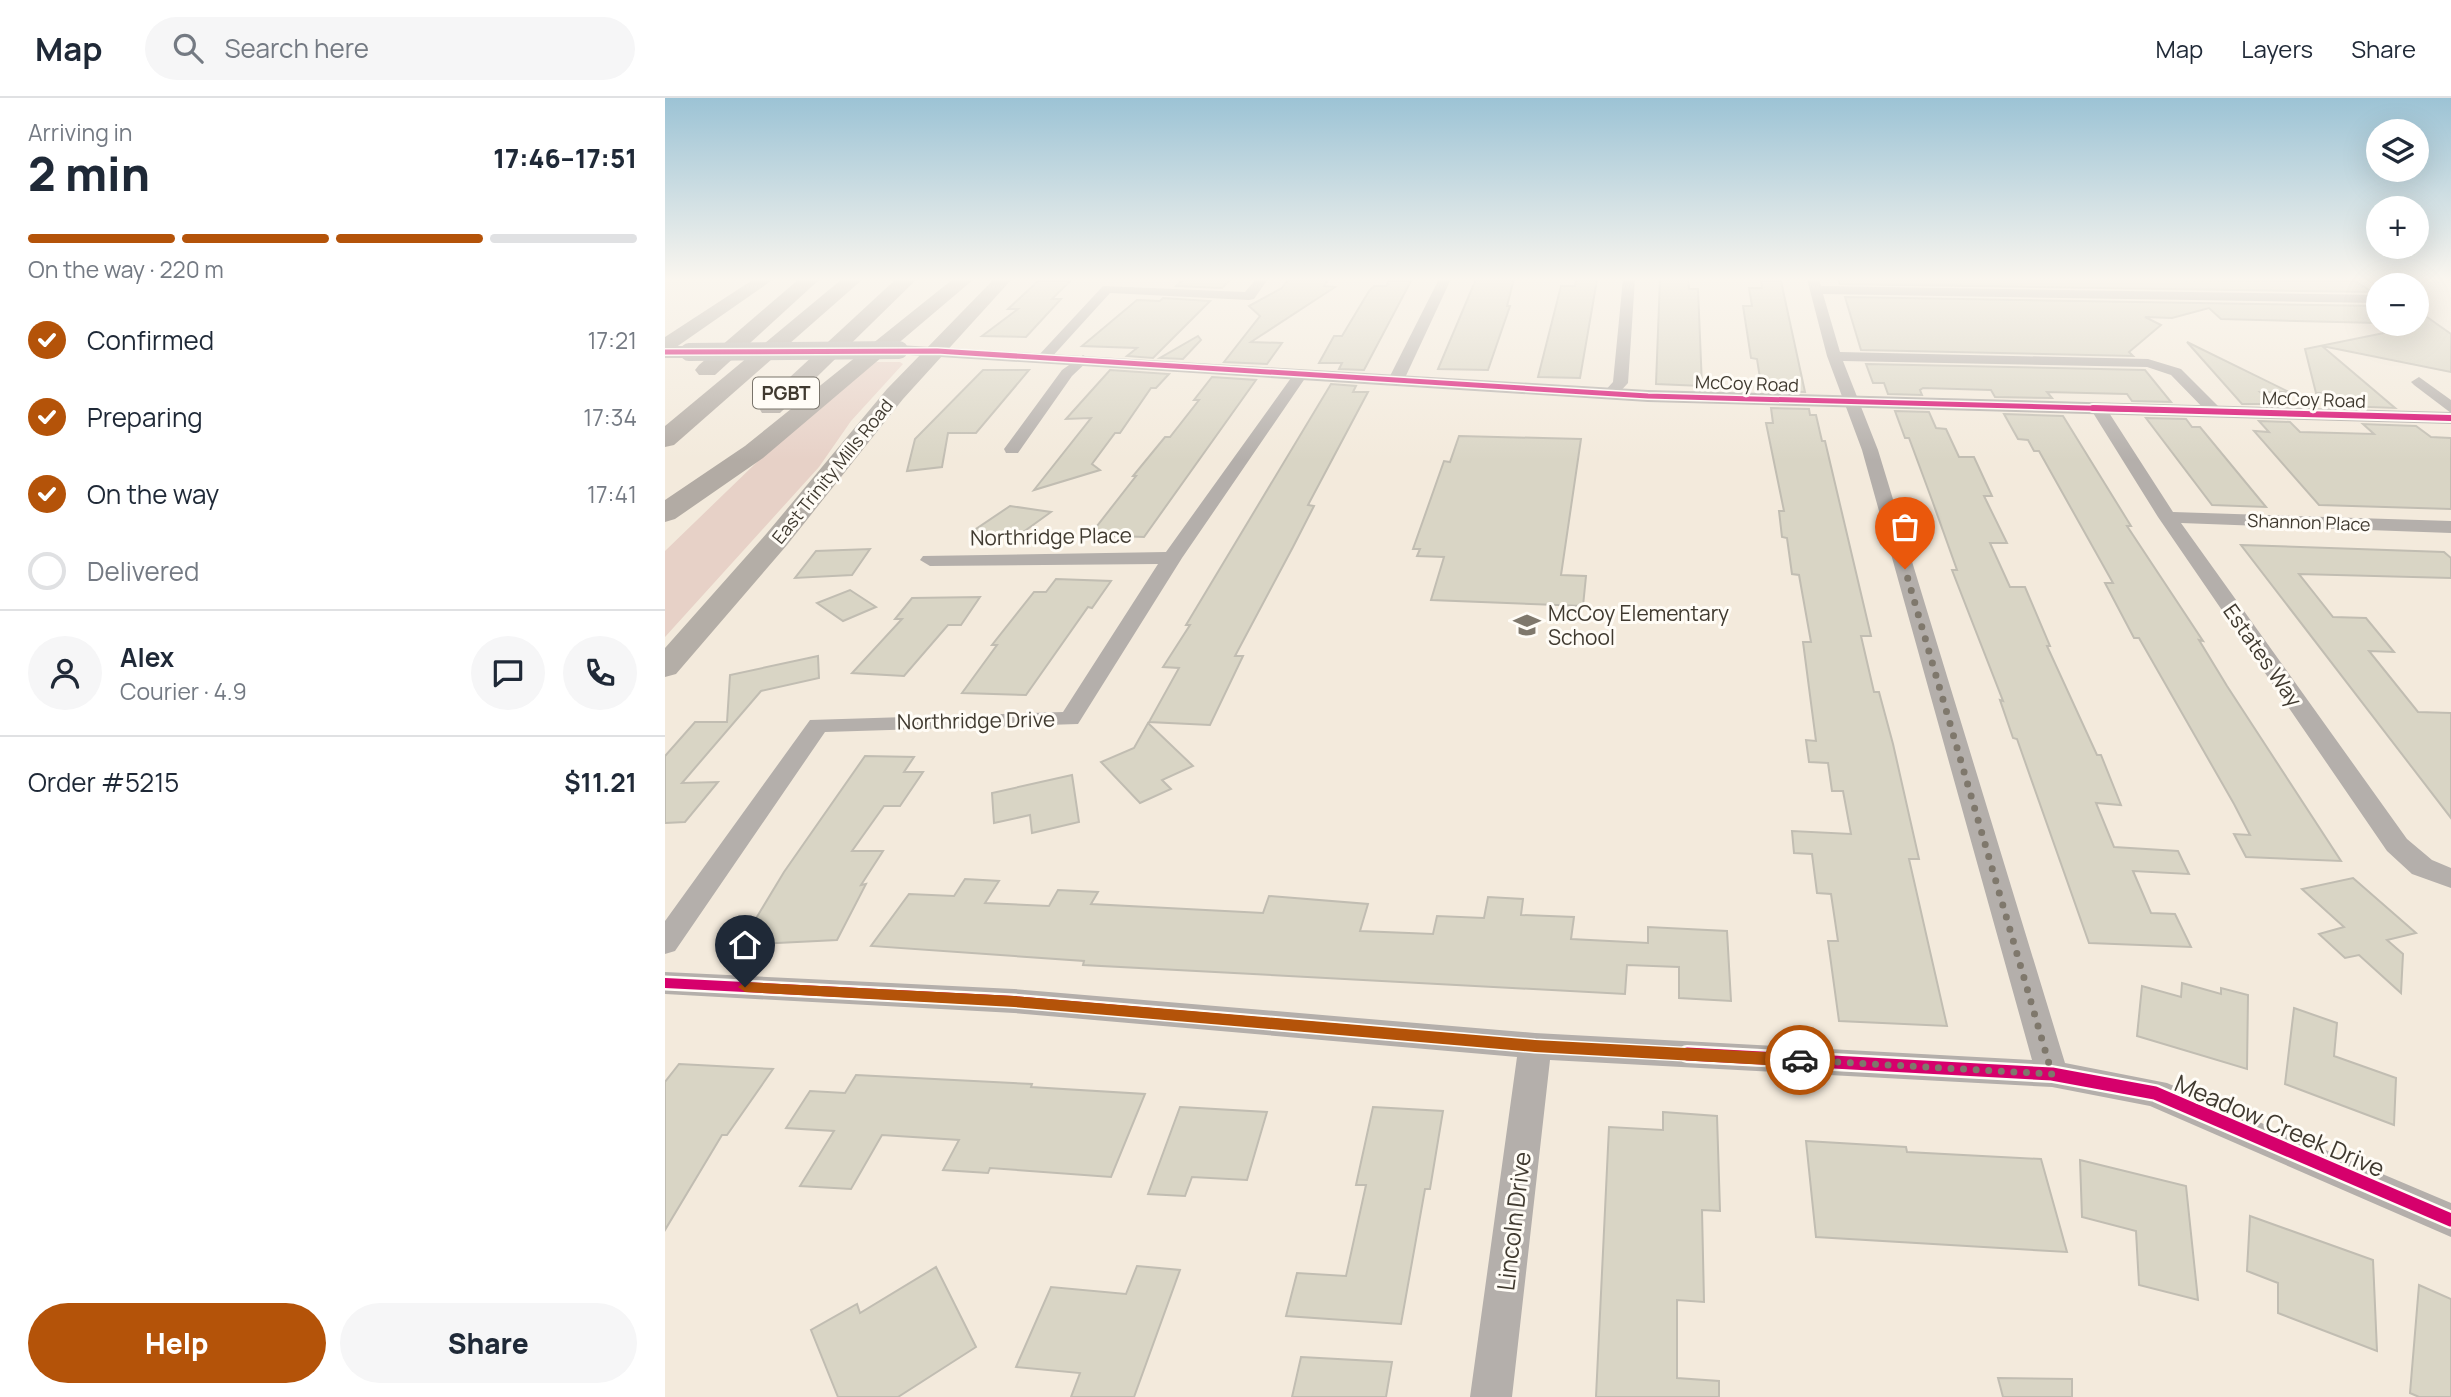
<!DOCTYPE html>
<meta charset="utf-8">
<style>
:root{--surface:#fff;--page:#f6f6f7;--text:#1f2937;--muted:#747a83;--line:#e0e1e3;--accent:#b45309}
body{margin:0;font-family:Manrope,sans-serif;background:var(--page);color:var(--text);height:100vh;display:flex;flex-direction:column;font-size:26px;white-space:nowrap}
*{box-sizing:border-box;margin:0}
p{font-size:23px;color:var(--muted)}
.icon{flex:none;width:38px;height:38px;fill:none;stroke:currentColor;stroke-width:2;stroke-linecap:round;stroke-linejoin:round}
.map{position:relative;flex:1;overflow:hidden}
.side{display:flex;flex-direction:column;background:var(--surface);width:665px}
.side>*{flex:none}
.fabs{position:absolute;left:1701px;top:21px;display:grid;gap:14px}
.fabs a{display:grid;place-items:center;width:63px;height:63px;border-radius:50%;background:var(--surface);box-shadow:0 7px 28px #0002;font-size:35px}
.pin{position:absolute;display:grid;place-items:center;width:60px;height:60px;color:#fff;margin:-72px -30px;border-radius:50% 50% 50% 0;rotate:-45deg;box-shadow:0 0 7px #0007}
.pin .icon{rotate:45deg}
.courier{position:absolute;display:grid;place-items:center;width:70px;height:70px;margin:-35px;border:5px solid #b45309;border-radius:50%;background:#fff;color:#222;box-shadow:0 2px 9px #0007}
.summary em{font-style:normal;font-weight:800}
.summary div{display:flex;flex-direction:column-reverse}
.summary{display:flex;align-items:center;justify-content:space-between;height:119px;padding:0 28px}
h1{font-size:46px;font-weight:800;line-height:52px}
.bar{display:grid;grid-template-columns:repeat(4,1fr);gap:10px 7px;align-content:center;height:84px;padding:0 28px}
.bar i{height:9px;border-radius:5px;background:var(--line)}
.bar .on{background:var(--accent)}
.bar p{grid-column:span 4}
.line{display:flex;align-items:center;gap:18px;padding:0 28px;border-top:2px solid var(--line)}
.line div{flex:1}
.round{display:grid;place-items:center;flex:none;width:74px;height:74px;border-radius:37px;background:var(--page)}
ol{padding:0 28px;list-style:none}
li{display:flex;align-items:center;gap:21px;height:77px}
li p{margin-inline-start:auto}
li .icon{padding:7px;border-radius:50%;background:var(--accent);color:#fff;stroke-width:4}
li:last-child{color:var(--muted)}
li i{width:38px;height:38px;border:4px solid var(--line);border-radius:50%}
.action{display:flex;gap:14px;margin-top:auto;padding:14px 28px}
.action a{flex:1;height:80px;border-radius:42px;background:var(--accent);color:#fff;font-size:28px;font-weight:800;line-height:80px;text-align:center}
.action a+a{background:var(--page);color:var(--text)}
header{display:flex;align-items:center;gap:42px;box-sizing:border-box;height:98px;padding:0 35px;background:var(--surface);border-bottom:2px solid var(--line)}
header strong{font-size:33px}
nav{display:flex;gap:38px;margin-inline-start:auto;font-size:24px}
.search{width:490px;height:63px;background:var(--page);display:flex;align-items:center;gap:18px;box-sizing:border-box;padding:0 24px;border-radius:38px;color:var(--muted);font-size:26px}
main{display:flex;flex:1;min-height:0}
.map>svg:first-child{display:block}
.green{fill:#e7d1c7}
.building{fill:#d9d5c5;stroke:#c1bdb2;stroke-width:2}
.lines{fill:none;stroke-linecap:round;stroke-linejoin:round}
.minor{fill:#b4afab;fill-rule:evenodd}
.tertiary{fill:#b4afab;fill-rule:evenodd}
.secondary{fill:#b4aea7;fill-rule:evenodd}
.motorway{fill:#b2aba4;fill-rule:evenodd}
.tertiary-bridge{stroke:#b4afab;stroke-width:18}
.cycleway-far3-casing{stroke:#fffcf6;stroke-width:8}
.cycleway-far2-casing{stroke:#fffcf6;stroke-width:10}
.cycleway-far1-casing{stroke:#fffcf6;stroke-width:15}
.cycleway-casing{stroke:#fffcf6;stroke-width:18}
.cycleway-far3{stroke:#d6006c;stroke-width:5}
.cycleway-far2{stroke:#d6006c;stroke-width:6}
.cycleway-far1{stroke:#d6006c;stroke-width:10}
.cycleway{stroke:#d6006c;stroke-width:13}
.route{fill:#b45309}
.done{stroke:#7f786c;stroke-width:7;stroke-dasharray:0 12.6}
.labels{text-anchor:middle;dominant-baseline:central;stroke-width:6;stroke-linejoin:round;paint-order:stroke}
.far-street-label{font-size:18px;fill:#403a30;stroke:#fffcf6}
.shield{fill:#fffcf6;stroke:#79746b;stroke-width:2}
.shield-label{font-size:19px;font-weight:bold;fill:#403a30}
.street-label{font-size:21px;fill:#403a30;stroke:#fffcf6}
.poi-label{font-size:21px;fill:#403a30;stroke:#fffcf6;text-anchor:start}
.near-street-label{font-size:24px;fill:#403a30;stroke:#fffcf6}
</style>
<header>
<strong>Map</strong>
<div class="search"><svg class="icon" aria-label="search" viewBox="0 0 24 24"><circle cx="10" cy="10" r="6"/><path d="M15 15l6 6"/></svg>Search here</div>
<nav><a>Map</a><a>Layers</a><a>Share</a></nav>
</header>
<main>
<section class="side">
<div class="summary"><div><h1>2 min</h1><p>Arriving in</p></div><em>17:46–17:51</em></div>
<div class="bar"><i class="on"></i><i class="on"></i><i class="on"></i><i></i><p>On the way · 220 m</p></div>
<ol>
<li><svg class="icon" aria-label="check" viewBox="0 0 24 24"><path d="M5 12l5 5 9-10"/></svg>Confirmed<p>17:21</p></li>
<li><svg class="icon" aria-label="check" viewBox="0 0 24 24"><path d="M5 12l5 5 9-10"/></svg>Preparing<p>17:34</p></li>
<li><svg class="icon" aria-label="check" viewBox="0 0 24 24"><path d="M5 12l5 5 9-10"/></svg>On the way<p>17:41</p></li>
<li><i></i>Delivered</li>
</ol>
<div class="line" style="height:126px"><a class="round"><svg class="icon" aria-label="person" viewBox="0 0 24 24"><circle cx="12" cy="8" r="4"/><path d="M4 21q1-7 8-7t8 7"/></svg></a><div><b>Alex</b><p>Courier · 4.9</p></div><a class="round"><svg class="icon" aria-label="chat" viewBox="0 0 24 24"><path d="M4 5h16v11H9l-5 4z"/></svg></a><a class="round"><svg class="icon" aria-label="phone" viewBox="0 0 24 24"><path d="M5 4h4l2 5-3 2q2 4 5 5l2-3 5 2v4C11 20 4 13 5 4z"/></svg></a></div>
<div class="line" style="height:91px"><div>Order #5215</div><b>$11.21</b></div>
<div class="action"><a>Help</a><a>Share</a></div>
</section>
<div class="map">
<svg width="1786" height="1299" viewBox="0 0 1786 1299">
<rect width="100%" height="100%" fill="#f3eadc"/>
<path class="green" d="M211 264H235L238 266 186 323 154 369 0 539V453L123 334Z"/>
<g class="building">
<path d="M519 181H566L557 190 511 188Z"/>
<path d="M624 181H664L659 188 670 189 586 244 617 245 602 266 559 264 595 218 584 208 617 190Z"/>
<path d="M811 181H849L842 208H845L823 272 773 271Z"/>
<path d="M995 181H1023L1024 191H1033L1037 288 991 286Z"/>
<path d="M1173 181 1690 183 1707 194 1175 186Z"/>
<path d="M911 182H932L915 280 873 279 896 188H910Z"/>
<path d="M373 183H405L387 201H396L361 239 317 238 353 211H343Z"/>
<path d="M724 183H746L699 272 674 271 677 265H654L669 238H677L704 193 709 188H721Z"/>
<path d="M1096 183H1116L1140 294 1103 293 1101 280H1095L1092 261 1086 260 1078 208H1087L1084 190H1097Z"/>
<path d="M1180 199 1713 208V225L1556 221 1544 210 1507 220 1480 219 1496 227 1464 254 1468 258 1196 252Z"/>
<path d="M498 200 545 203 488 260 462 258 472 250 417 248 472 202 495 203Z"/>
<path d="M1752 212 1786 236V274L1657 248 1730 310 1678 308 1664 295H1651L1640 251 1724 234 1723 226H1752Z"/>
<path d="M533 238 536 242 518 261 495 260Z"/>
<path d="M1522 244 1624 294H1595L1608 306H1577Z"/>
<path d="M1201 266 1480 272 1506 304 1467 303 1462 296 1382 294 1387 300 1330 299 1326 292 1258 290 1255 292 1257 297 1223 296 1219 285H1208Z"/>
<path d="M318 272H364L311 335H283L277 369 242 373 250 341Z"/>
<path d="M445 272 504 276 491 290H486L455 335H450L427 366 435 372 369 392 426 320 401 321Z"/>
<path d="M547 279 591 282 479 439 425 437 471 378H468L500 339H505L534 302H529Z"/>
<path d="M666 286 691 288 688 294H703L643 407 649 408 628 449 570 558H578L545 627 484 624 514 570 498 569 525 527H521Z"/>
<path d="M1106 310 1144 311 1145 317H1151L1157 343H1160L1206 538H1196L1209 594H1214L1228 646 1254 761H1244L1282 928 1174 923 1163 843H1173L1166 796 1152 795 1147 756 1129 755 1127 733 1186 736 1178 693H1167L1163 665 1144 664 1141 642 1151 643 1138 544H1146L1134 477 1127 476 1122 440 1117 439 1114 413H1119L1101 325H1108Z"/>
<path d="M1230 313 1264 314 1271 330 1281 331 1294 359H1309L1327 398H1319L1342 445H1325L1345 489H1360L1385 548H1382L1432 657H1436L1456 707 1431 705 1449 749 1513 753 1524 776 1468 773 1486 815 1510 816 1526 849 1424 845 1352 641 1348 640 1335 602 1338 603 1287 472H1292L1267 402 1244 340H1240Z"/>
<path d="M1339 316 1398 318 1466 428H1462L1538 543 1534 542 1562 588 1676 763 1581 759 1569 736 1585 737 1569 706 1474 540H1469L1440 485H1448L1374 353H1369L1363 342 1353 341Z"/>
<path d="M1481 320 1521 321 1527 329H1535L1601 409 1547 407Z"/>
<path d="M1594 323 1625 324 1635 334 1709 336 1698 326 1751 328 1766 339 1786 340V411L1654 407 1589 333 1604 334Z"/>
<path d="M794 338 916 341 896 477 921 478 918 508 766 502 779 459 752 458 755 451H748L779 363 785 364Z"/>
<path d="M345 408 386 414 350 440 308 433Z"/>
<path d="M1576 447 1779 454 1786 460V480L1634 476 1668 519 1701 520 1729 554 1704 553 1753 614 1786 615V720Z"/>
<path d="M205 451 187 477 130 480 151 453Z"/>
<path d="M391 481 446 483 427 510 423 509 361 597 297 595 332 547H327L369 494H381Z"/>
<path d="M185 492 211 509 178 523 152 505Z"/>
<path d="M315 499 296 527H283L239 578 187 575 237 521H230L247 500Z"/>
<path d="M153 558 154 580 96 593 17 685 53 684 20 724 0 725V658L30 624H62L65 577Z"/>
<path d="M483 625 528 668 497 682 506 691 475 705 436 664 469 650Z"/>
<path d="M200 658 249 659 239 674H258L235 708H219L187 753H218L196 787 201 786 172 842 75 847 119 774Z"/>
<path d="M407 677 414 724 367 735 365 717 329 725 327 695Z"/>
<path d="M1688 780 1751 835 1722 842 1738 856 1736 895 1694 857 1680 860 1654 836 1679 829 1637 791Z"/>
<path d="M300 781 334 783 320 805 384 808 393 792 433 794 426 806 598 815 604 798 703 806 695 833 768 836 772 818 819 820 823 799 858 801 856 817 909 819 906 841 983 845V829L1062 833 1066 903 1014 900V869L962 867 960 896 418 867 419 863 206 848 244 796 289 798Z"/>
<path d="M1517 885 1556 896V890L1583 897 1582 971 1472 938 1477 888 1516 899Z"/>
<path d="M1629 910 1672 925 1669 958 1731 980 1729 1027 1620 986Z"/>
<path d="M14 966 108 971 62 1037H57L0 1132V984Z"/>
<path d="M191 977 367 986 366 989 480 996 446 1079 325 1070 323 1075 278 1072 294 1042 217 1037 186 1091 135 1088 169 1033 121 1030 145 993 180 995Z"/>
<path d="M515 1009 602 1014 582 1082 527 1079 520 1098 483 1096Z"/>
<path d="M708 1009 778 1013 765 1091H760L736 1226 621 1218 632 1175 681 1178 701 1087H691Z"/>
<path d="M998 1014 1052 1018 1055 1113 1037 1112 1039 1204 1012 1202V1280L1054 1283V1299H931L944 1029 998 1032Z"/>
<path d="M1141 1043 1241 1049 1242 1054 1376 1061 1402 1154 1151 1139Z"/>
<path d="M1415 1062 1521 1088 1533 1202 1474 1187 1471 1133 1417 1119Z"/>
<path d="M1585 1118 1708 1162 1712 1253 1613 1215V1185L1582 1173Z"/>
<path d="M472 1168 515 1172 469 1299H406L415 1275 351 1269 386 1189 461 1196Z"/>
<path d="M271 1169 311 1249 233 1299H173L146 1232 192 1206 195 1215Z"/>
<path d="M1754 1187 1786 1201V1299H1754L1745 1295Z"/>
<path d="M636 1259 727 1264 721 1299H627Z"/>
<path d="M1333 1280 1407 1281V1299H1338Z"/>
</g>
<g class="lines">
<g class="minor">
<path d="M591 181H603L589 201 584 202 445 195 385 261 380 262 373 258 438 188 580 194Z"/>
<path d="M774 181H786L739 282 731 287 726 285 723 282Z"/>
<path d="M958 181H970L963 285 951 298 946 300 938 295 948 284Z"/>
<path d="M1142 181H1154L1156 188 1713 197V205L1158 196 1175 254 1483 261 1516 271 1559 314 1551 319 1545 317 1506 277 1482 269 1178 263 1213 352 1400 965 1502 985 1786 1105V1139L1485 1008 1387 989 885 962 847 1299H805L852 959 349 915 0 896V874L349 891 870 935 1367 962 1197 352 1162 258Z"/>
<path d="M418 257 425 261 407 278 353 355H341L339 351 397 272Z"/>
<path d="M636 272 643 276 517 460 413 626 160 634 10 853 0 856V823L145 622 398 614 493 466 265 468 255 462 258 458 501 454 631 273Z"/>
<path d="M1754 279 1786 302V315L1749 287 1746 284Z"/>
<path d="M1433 305 1439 307 1508 414 1786 423V435L1516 425 1742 741 1767 762 1786 770V790L1747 776 1722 753 1493 419 1425 310Z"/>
</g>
<g class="tertiary">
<path d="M234 247 983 292 1786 314V326L983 304 228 256 225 252Z"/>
<path d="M0 248H24L33 254 24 260H0Z"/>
</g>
<g class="secondary">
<path d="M89 181H109L7 252 0 254V239Z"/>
<path d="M329 181H347L238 301 122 447 11 576 0 579V550L102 435 222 291Z"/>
</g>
<g class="motorway">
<path d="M134 181H155L50 277H34L30 272 34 267Z"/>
<path d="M177 181H198L9 347 0 349V328Z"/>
<path d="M231 181H252L115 315H97L94 310 97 305Z"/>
<path d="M288 181H309L98 360 10 421 0 424V402L80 348Z"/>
</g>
<path class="tertiary-bridge" d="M24 254 234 252"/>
<defs>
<path id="cycleway-far3" d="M0 254 272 253 983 298 1492 312"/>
<path id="cycleway-far2" d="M1428 310 1786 320"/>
<path id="cycleway-far1" d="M0 885 349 903 870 948 1054 958"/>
<path id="cycleway" d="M1022 956 1387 976 1490 995 1786 1122"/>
</defs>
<use href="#cycleway-far3" class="cycleway-far3-casing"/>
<use href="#cycleway-far2" class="cycleway-far2-casing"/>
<use href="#cycleway-far1" class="cycleway-far1-casing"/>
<use href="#cycleway" class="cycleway-casing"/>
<use href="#cycleway-far3" class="cycleway-far3"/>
<use href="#cycleway-far2" class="cycleway-far2"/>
<use href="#cycleway-far1" class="cycleway-far1"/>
<use href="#cycleway" class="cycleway"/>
</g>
<linearGradient id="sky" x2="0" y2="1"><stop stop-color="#9cc3d5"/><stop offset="0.5" stop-color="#faf6ef"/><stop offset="1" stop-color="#faf6ef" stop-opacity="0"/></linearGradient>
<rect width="1786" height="362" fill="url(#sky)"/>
<path class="route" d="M80 884 349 898 870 942 1135 956 1142 962 1135 969 870 954 349 909 80 894 73 889Z"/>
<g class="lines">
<path class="done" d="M1135 962 1387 976 1240 471"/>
</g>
<defs>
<symbol id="school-bare" viewBox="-9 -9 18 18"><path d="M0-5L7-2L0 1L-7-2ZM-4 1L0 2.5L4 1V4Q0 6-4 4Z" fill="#7f786c" stroke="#fffcf6" stroke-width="2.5" paint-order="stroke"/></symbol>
</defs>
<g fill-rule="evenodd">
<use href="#school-bare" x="843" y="508" width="38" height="38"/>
</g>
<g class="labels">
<g class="far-street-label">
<text transform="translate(1082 285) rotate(2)">McCoy Road</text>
<text transform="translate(1649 301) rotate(2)">McCoy Road</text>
<text transform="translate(167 373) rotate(-51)">East Trinity Mills Road</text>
<text transform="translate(1644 424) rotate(2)">Shannon Place</text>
</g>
<rect class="shield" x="88" y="279.5" width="66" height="31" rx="5"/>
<g class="shield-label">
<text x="121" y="295">PGBT</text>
</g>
<g class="street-label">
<text transform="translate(386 438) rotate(-1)">Northridge Place</text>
<text transform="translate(1598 557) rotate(55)">Estates Way</text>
<text transform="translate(311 622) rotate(-1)">Northridge Drive</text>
</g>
<g class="poi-label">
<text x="883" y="515">McCoy Elementary<tspan x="883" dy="24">School</tspan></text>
</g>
<g class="near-street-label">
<text transform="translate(1615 1027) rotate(23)">Meadow Creek Drive</text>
<text transform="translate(848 1123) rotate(-83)">Lincoln Drive</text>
</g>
</g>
</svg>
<div class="fabs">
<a><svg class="icon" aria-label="layers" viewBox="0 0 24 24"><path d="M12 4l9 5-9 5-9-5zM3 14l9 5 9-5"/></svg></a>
<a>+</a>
<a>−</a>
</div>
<div class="pin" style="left:1240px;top:471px;background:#ea580c"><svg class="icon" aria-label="bag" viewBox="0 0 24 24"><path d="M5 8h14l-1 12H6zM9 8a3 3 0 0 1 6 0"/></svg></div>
<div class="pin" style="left:80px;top:889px;background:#1f2937"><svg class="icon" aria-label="home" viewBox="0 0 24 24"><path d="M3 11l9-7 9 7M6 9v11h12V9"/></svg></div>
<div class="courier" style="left:1135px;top:962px"><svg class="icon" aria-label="car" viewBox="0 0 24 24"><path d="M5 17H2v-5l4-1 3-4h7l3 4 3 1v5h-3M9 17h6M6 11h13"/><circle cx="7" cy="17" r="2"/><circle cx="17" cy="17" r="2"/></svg></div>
</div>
</main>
